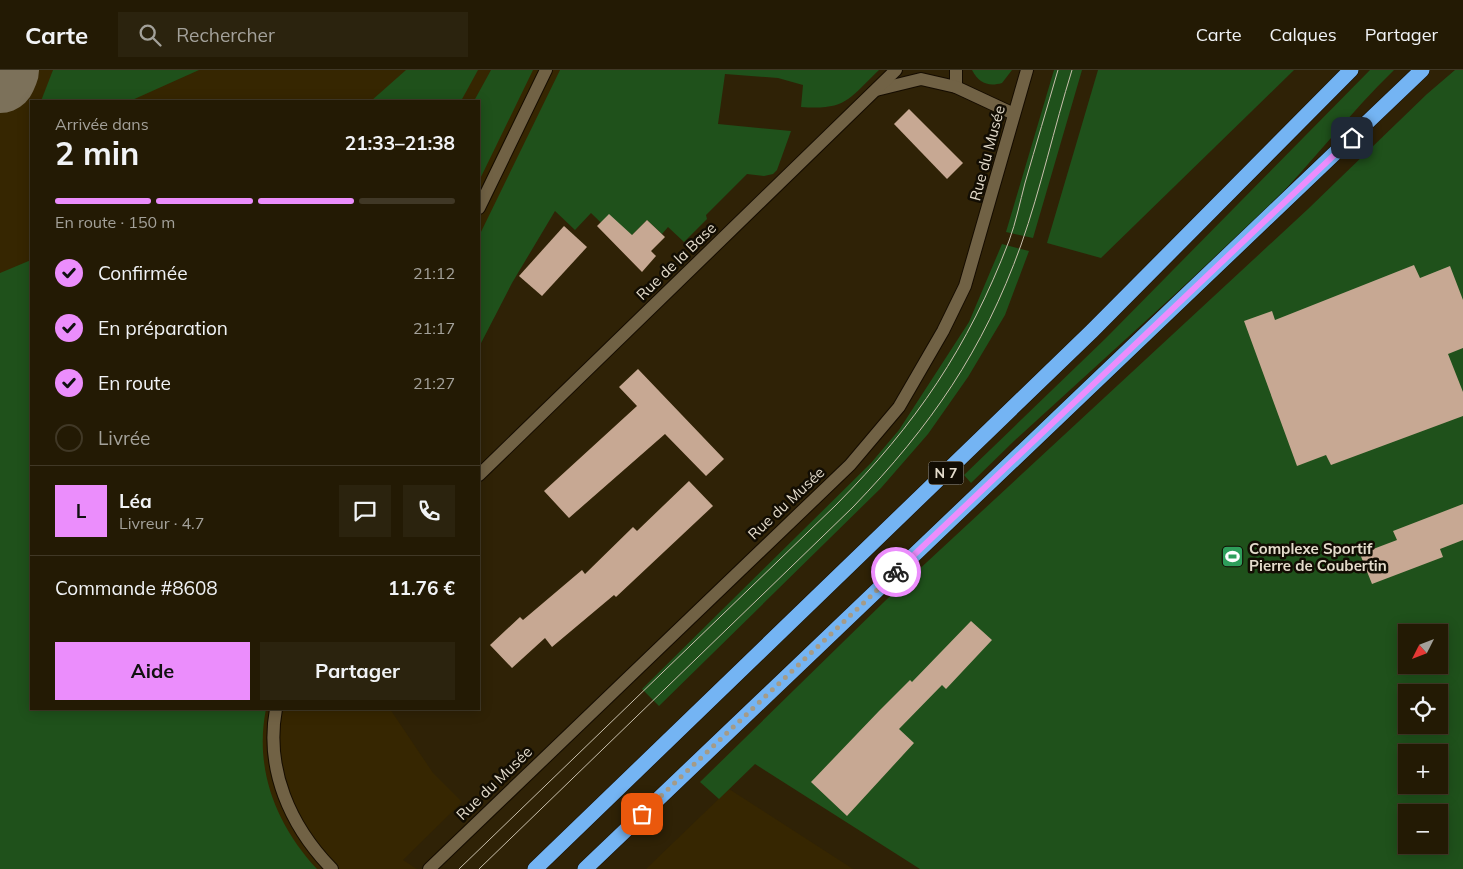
<!DOCTYPE html>
<html lang="fr">
<meta charset="utf-8">
<style>
:root{--surface:#231a04;--page:#2b230e;--text:#f1f3f6;--muted:#a3a19a;--line:#403826;--accent:#eb8dfc}
body{margin:0;font-family:Mulish,sans-serif;background:var(--page);color:var(--text);height:100vh;display:flex;flex-direction:column;font-size:19px;white-space:nowrap}
*{box-sizing:border-box;margin:0}
p{font-size:16px;color:var(--muted)}
.icon{flex:none;width:28px;height:28px;fill:none;stroke:currentColor;stroke-width:2;stroke-linecap:round;stroke-linejoin:round}
.map{position:relative;flex:1;overflow:hidden}
.panel{position:absolute;left:30px;top:30px;width:450px;height:610px;display:flex;flex-direction:column;background:var(--surface);border-radius:0px;box-shadow:0 2px 12px #0003,0 0 0 1px var(--line)}
.panel>*{flex:none}
.needle{width:32px;rotate:228deg}
.controls{position:absolute;left:1398px;top:554px;display:grid;gap:10px}
.controls a{display:grid;place-items:center;width:50px;height:50px;border-radius:0px;background:var(--surface);box-shadow:0 2px 12px #0003,0 0 0 1px var(--line);font-size:25px}
.pin{position:absolute;display:grid;place-items:center;width:42px;height:42px;color:#fff;margin:-21px;border-radius:10px;box-shadow:0 2px 8px #0006}
.courier{position:absolute;display:grid;place-items:center;width:50px;height:50px;margin:-25px;border:4px solid #eb8dfc;border-radius:50%;background:#fff;color:#222;box-shadow:0 1px 6px #0007}
.summary em{font-style:normal;font-weight:700}
.summary div{display:flex;flex-direction:column-reverse}
.summary{display:flex;align-items:center;justify-content:space-between;height:85px;padding:0 25px}
h1{font-size:32px;font-weight:700;line-height:38px}
.bar{display:grid;grid-template-columns:repeat(4,1fr);gap:8px 5px;align-content:center;height:60px;padding:0 25px}
.bar i{height:6px;border-radius:4px;background:var(--line)}
.bar .selected{background:var(--accent)}
.bar p{grid-column:span 4}
.line{display:flex;align-items:center;gap:12px;padding:0 25px;border-top:1px solid var(--line)}
.line div{flex:1}
.round{display:grid;place-items:center;flex:none;width:52px;height:52px;border-radius:0px;background:var(--page)}
ol{padding:0 25px;list-style:none}
li{display:flex;align-items:center;gap:15px;height:55px}
li p{margin-inline-start:auto}
li .icon{padding:5px;border-radius:50%;background:var(--accent);color:#111;stroke-width:4}
li:last-child{color:var(--muted)}
li i{width:28px;height:28px;border:2px solid var(--line);border-radius:50%}
.primary-button{display:flex;gap:10px;margin-top:auto;padding:10px 25px}
.primary-button a{flex:1;height:58px;border-radius:0px;background:var(--accent);color:#111;font-size:20px;font-weight:700;line-height:58px;text-align:center}
.primary-button a+a{background:var(--page);color:var(--text)}
header{display:flex;align-items:center;gap:30px;box-sizing:border-box;height:70px;padding:0 25px;background:var(--surface);border-bottom:1px solid var(--line)}
header strong{font-size:24px}
nav{display:flex;gap:28px;margin-inline-start:auto;font-size:18px}
.search{width:350px;height:45px;background:var(--page);display:flex;align-items:center;gap:12px;box-sizing:border-box;padding:0 18px;border-radius:0px;color:var(--muted);font-size:19px}
.map>svg:first-child{display:block}
.built{fill:#362601}
.green{fill:#1f511b;fill-rule:evenodd}
.lines{fill:none;stroke-linecap:round;stroke-linejoin:round}
.taxiway{stroke:#7c715a;stroke-width:72}
.building{fill:#c7a893}
.minor-casing{stroke:#150c00;stroke-width:14}
.highway-casing{stroke:#150c00;stroke-width:16}
.minor{stroke:#716245;stroke-width:12}
.highway{stroke:#74b4f3;stroke-width:15}
.tram{stroke:#c9c0ae;stroke-width:1}
.done{stroke:#a59b87;stroke-width:5;stroke-dasharray:0 9}
.route{stroke:#eb8dfc;stroke-width:6}
.labels{text-anchor:middle;dominant-baseline:central;stroke-width:5;stroke-linejoin:round;paint-order:stroke}
.shield{fill:#120d03;stroke:#a59e90;stroke-width:1}
.shield-label{font-size:14px;font-weight:bold;fill:#e4dccc}
.street-label{font-size:15px;fill:#e4dccc;stroke:#120d03}
.poi-label{font-size:15px;font-weight:bold;fill:#e4dccc;stroke:#120d03;text-anchor:start}
</style>
<header>
<strong>Carte</strong>
<div class="search"><svg class="icon" aria-label="search" viewBox="0 0 24 24"><circle cx="10" cy="10" r="6"/><path d="M15 15l6 6"/></svg>Rechercher</div>
<nav><a>Carte</a><a>Calques</a><a>Partager</a></nav>
</header>
<div class="map">
<svg width="1463" height="799" viewBox="0 0 1463 799">
<rect width="100%" height="100%" fill="#2f2206"/>
<g class="built">
<path d="M0 0H614L479 246V31H31V639H390L433 703 462 732 403 790 417 799H0Z"/>
<path d="M729 719 853 799H646Z"/>
</g>
<g class="green">
<path d="M53 0H199L130 31H41Z"/>
<path d="M406 0H478L461 31H371Z"/>
<path d="M491 0H533L479 111V31H474Z"/>
<path d="M560 0H879C848 30 846 40 801 37L803 15 778 8 725 4 718 54 791 61 777 100 773 104 764 106 747 104 706 145 707 149 684 172 668 157 662 164 647 150 623 174 591 143 575 160 555 141 512 213 479 277V166Z"/>
<path d="M972 0H1012L1002 13C988 17 979 13 972 0Z"/>
<path d="M1054 0H1082L1033 168 1006 162Z"/>
<path d="M1098 0H1294L1101 188 1047 173Z"/>
<path d="M1370 0H1394C1344 49 1302 105 1252 154L1014 371 971 413 964 405 1106 268Z"/>
<path d="M1455 0H1463V799H920L755 694 719 729 700 712 886 530 1308 139 1427 24ZM1406 562H1439V595H1406ZM1406 622H1439V655H1406ZM1406 682H1439V715H1406ZM1406 742H1439V775H1406Z"/>
<path d="M1002 174 1029 181 1005 245 968 307 928 364 881 418 659 636 642 619 871 393 899 360 969 252Z"/>
<path d="M31 190V639H266C254 699 276 755 317 799H0V203Z"/>
</g>
<g class="lines">
<path class="taxiway" d="M0 7 3 0"/>
</g>
<g class="building">
<path d="M909 39 963 93 947 109 894 54Z"/>
<path d="M609 144 632 165 647 150 665 167 651 181 656 186 642 202 597 156Z"/>
<path d="M564 156 587 177 542 226 519 206Z"/>
<path d="M1414 195 1420 208 1450 196 1463 230V278L1448 284 1463 322V346L1331 395 1326 385 1297 396 1244 251 1272 241 1275 250Z"/>
<path d="M638 299 724 389 706 406 665 364 569 448 544 421 637 336 619 317Z"/>
<path d="M689 411 713 436 616 527 614 525 552 577 545 568 512 598 490 575 520 547 523 550 582 500 585 504 633 457 637 461Z"/>
<path d="M1463 434V470L1440 479 1443 487 1372 514 1360 484 1397 470 1393 461Z"/>
<path d="M971 551 992 570 946 619 942 615 899 659 914 673 847 746 811 712 879 641 910 610 912 612Z"/>
</g>
<g class="lines">
<defs>
<g id="minor">
<path d="M956 17V0"/>
<path d="M876 20 921 9 956 17 1014 44"/>
<path d="M479 138 546 0"/>
<path d="M479 405 896 0"/>
<path d="M276 639C265 699 290 756 332 799"/>
<path d="M429 799 850 395 899 337 943 261 965 216 1027 0"/>
</g>
<g id="highway">
<path d="M535 799 1092 261 1351 0"/>
<path d="M585 799C862 531 1144 268 1422 0"/>
</g>
</defs>
<use href="#minor" class="minor-casing"/>
<use href="#highway" class="highway-casing"/>
<use href="#minor" class="minor"/>
<use href="#highway" class="highway"/>
<g class="tram">
<path d="M459 799 836 435C916 354 968 278 1009 171 1016 152 1020 132 1025 113 1036 75 1047 38 1058 0"/>
<path d="M479 799 853 437C931 356 983 281 1021 175 1041 118 1054 58 1072 0"/>
</g>
</g>
<g class="lines">
<path class="done" d="M642 744 896 502"/>
<path class="route" d="M896 502 1352 68"/>
</g>
<defs>
<symbol id="stadium-square" viewBox="-11 -11 22 22"><rect x="-9" y="-9" width="18" height="18" rx="4" fill="#2e9e5b" stroke="#120d03"/><path d="M0-5a6.5 5 0 1 0 0 10a6.5 5 0 1 0 0-10ZM-3.5-1.8h7v3.6h-7Z" fill="#fff"/></symbol>
</defs>
<g fill-rule="evenodd">
<use href="#stadium-square" x="1220" y="474" width="25" height="25"/>
</g>
<g class="labels">
<rect class="shield" x="928.5" y="391.5" width="35" height="23" rx="4"/>
<g class="shield-label">
<text x="946" y="403">N 7</text>
</g>
<g class="street-label">
<text transform="translate(987 83) rotate(-75)">Rue du Musée</text>
<text transform="translate(676 191) rotate(-44)">Rue de la Base</text>
<text transform="translate(786 433) rotate(-43)">Rue du Musée</text>
<text transform="translate(494 713) rotate(-44)">Rue du Musée</text>
</g>
<g class="poi-label">
<text x="1249" y="478">Complexe Sportif<tspan x="1249" dy="17">Pierre de Coubertin</tspan></text>
</g>
</g>
</svg>
<div class="controls">
<a><svg class="needle" viewBox="-14 -14 28 28"><path d="M0-13l5 13h-10z" fill="#e53935"/><path d="M0 13l5-13h-10z" fill="#a3a19a"/></svg></a>
<a><svg class="icon" aria-label="locate" viewBox="0 0 24 24"><circle cx="12" cy="12" r="6"/><path d="M12 2v4M12 18v4M2 12h4M18 12h4"/></svg></a>
<a>+</a>
<a>−</a>
</div>
<div class="pin" style="left:642px;top:744px;background:#ea580c"><svg class="icon" aria-label="bag" viewBox="0 0 24 24"><path d="M5 8h14l-1 12H6zM9 8a3 3 0 0 1 6 0"/></svg></div>
<div class="pin" style="left:1352px;top:68px;background:#1f2937"><svg class="icon" aria-label="home" viewBox="0 0 24 24"><path d="M3 11l9-7 9 7M6 9v11h12V9"/></svg></div>
<div class="courier" style="left:896px;top:502px"><svg class="icon" aria-label="bike" viewBox="0 0 24 24"><circle cx="6" cy="16" r="4"/><circle cx="18" cy="16" r="4"/><path d="M6 16l4-8h5l3 8M10 8l3 8H6M13 5h3"/></svg></div>
<section class="panel">
<div class="summary"><div><h1>2 min</h1><p>Arrivée dans</p></div><em>21:33–21:38</em></div>
<div class="bar"><i class="selected"></i><i class="selected"></i><i class="selected"></i><i></i><p>En route · 150 m</p></div>
<ol>
<li><svg class="icon" aria-label="check" viewBox="0 0 24 24"><path d="M5 12l5 5 9-10"/></svg>Confirmée<p>21:12</p></li>
<li><svg class="icon" aria-label="check" viewBox="0 0 24 24"><path d="M5 12l5 5 9-10"/></svg>En préparation<p>21:17</p></li>
<li><svg class="icon" aria-label="check" viewBox="0 0 24 24"><path d="M5 12l5 5 9-10"/></svg>En route<p>21:27</p></li>
<li><i></i>Livrée</li>
</ol>
<div class="line" style="height:90px"><b class="round" style="background:var(--accent);color:#111">L</b><div><b>Léa</b><p>Livreur · 4.7</p></div><a class="round"><svg class="icon" aria-label="chat" viewBox="0 0 24 24"><path d="M4 5h16v11H9l-5 4z"/></svg></a><a class="round"><svg class="icon" aria-label="phone" viewBox="0 0 24 24"><path d="M5 4h4l2 5-3 2q2 4 5 5l2-3 5 2v4C11 20 4 13 5 4z"/></svg></a></div>
<div class="line" style="height:65px"><div>Commande #8608</div><b>11.76 €</b></div>
<div class="primary-button"><a>Aide</a><a>Partager</a></div>
</section>
</div>
